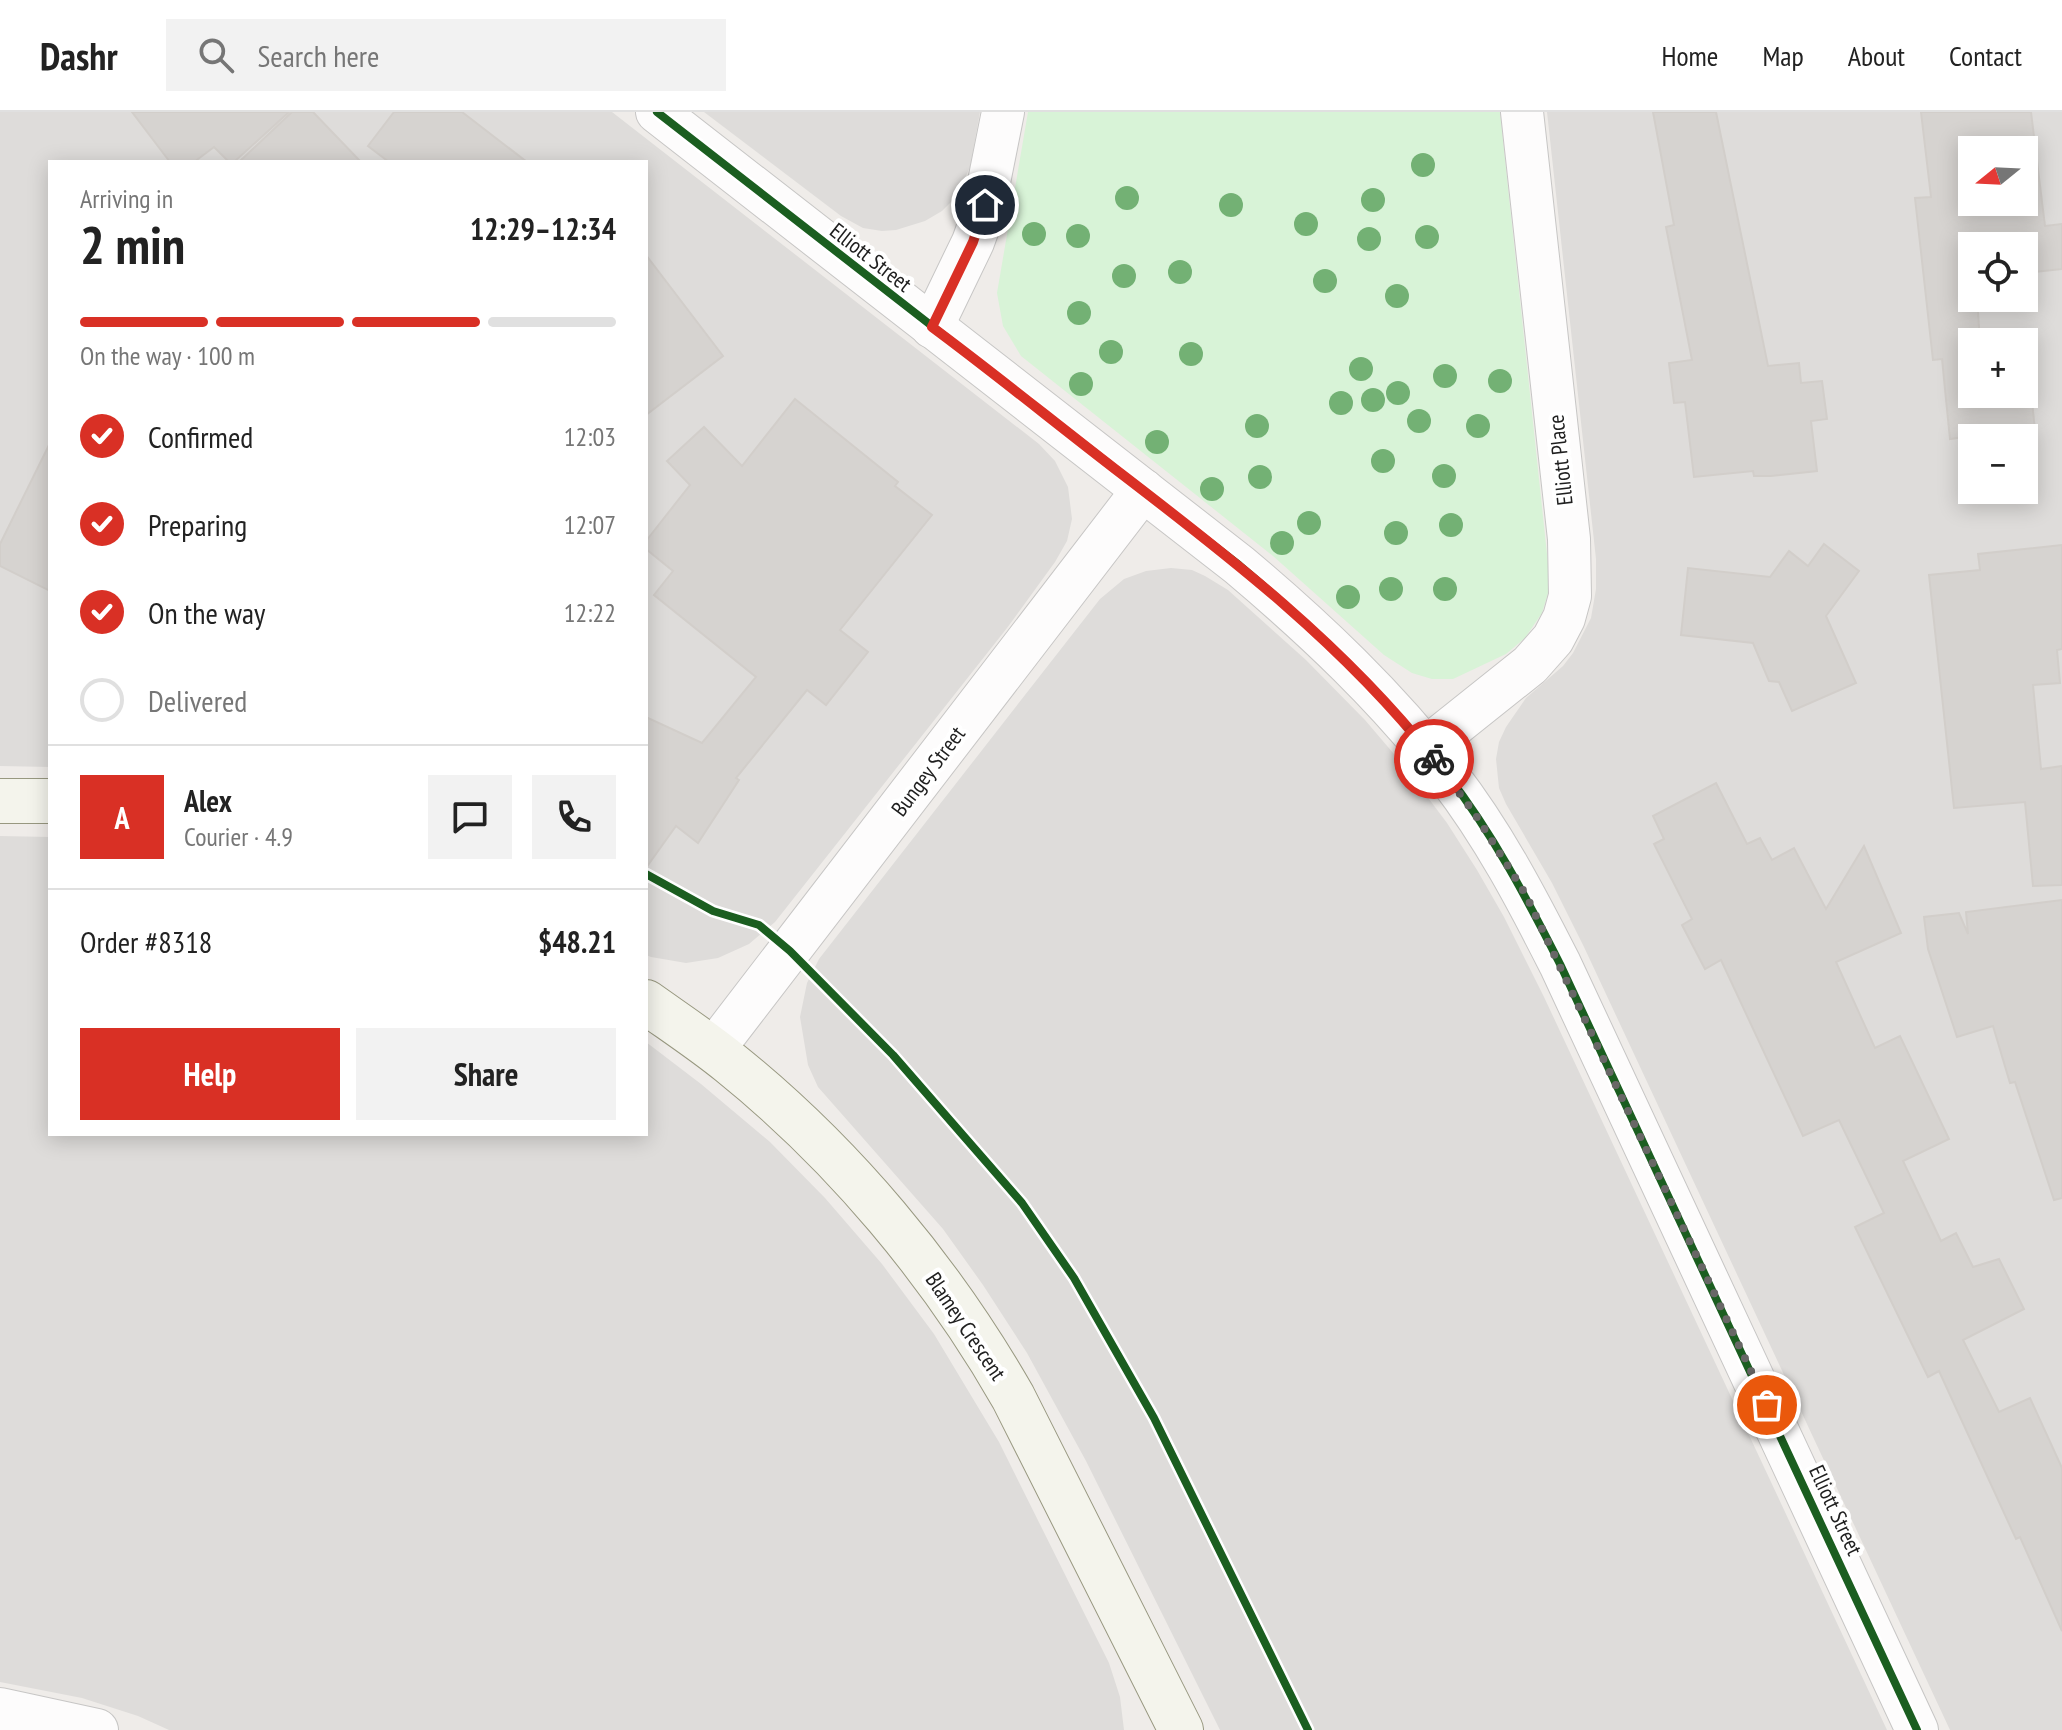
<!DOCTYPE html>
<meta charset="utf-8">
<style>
:root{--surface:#fff;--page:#f2f2f2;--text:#222;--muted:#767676;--line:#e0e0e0;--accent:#d93025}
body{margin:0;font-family:"PT Sans Narrow",sans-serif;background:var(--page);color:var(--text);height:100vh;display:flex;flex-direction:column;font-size:30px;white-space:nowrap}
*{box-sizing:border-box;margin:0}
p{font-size:26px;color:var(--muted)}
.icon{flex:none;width:44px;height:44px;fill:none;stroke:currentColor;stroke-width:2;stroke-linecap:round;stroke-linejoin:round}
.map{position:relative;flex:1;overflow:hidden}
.sheet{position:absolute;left:48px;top:48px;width:600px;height:976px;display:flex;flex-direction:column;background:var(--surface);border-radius:0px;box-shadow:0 4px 20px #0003}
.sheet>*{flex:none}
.needle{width:52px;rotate:252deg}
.buttons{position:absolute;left:1958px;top:24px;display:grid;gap:16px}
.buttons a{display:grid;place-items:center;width:80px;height:80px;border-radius:0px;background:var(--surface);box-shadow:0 4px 20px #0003;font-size:40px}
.pin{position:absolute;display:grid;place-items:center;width:68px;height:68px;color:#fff;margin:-34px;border:4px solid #fff;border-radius:50%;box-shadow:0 2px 8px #0007}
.courier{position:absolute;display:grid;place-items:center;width:80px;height:80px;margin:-40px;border:6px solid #d93025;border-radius:50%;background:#fff;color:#222;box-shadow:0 2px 10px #0007}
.summary em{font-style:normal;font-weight:700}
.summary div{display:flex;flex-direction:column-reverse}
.summary{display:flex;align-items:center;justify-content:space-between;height:136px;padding:0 32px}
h1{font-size:52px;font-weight:700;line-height:60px}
.bar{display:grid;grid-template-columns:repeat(4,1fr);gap:12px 8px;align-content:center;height:96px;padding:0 32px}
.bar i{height:10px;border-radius:6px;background:var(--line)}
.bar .current{background:var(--accent)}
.bar p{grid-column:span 4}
.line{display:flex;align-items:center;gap:20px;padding:0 32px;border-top:2px solid var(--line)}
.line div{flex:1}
.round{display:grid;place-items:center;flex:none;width:84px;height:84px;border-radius:0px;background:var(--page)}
ol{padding:0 32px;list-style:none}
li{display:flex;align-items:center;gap:24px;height:88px}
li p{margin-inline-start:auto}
li .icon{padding:8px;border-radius:50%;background:var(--accent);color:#fff;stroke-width:4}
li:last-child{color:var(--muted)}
li i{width:44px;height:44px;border:4px solid var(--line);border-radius:50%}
.primary-button{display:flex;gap:16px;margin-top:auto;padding:16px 32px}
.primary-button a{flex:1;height:92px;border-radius:0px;background:var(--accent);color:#fff;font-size:32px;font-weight:700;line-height:92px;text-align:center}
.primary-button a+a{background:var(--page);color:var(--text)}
header{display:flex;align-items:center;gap:48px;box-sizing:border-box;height:112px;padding:0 40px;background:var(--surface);border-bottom:2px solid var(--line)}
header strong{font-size:38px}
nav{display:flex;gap:44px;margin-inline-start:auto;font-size:28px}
.search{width:560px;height:72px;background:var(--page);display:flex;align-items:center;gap:20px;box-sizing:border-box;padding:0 28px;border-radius:0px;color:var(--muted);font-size:30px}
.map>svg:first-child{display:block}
.residential{fill:#dedcda;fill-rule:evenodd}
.park{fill:#d8f3d7}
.building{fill:#d6d3d0;stroke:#d2ceca;stroke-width:2;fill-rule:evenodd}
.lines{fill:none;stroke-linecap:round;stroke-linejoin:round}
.street-casing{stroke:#c7c6c5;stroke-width:44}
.secondary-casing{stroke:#989880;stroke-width:46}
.street{stroke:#fdfcfc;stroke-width:42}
.secondary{stroke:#f4f4ec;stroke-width:44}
.cycleway-casing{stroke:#fff;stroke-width:13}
.cycleway{stroke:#1b5e20;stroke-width:8}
.tree{fill:#73b174}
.done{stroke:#686766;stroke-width:8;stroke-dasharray:0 14.4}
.route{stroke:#d93025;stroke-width:10}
.labels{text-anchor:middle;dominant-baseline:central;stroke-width:8;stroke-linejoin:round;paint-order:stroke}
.street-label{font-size:22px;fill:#202020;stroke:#fff}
</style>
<header>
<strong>Dashr</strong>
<div class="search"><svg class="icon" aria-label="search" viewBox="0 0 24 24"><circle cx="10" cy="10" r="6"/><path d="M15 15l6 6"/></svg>Search here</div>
<nav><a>Home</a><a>Map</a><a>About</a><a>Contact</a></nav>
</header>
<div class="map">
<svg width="2062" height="1618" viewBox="0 0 2062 1618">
<rect width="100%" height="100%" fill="#efece9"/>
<g class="residential">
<path d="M0 0H612L1039 332 1055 349 1068 375 1072 407 1067 429 1055 450 1007 516 775 810 749 832 718 846 686 851 651 845 646 843V50H50V655L0 654Z"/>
<path d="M704 0H980L970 55 957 84 942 99 925 109 896 118 882 119 863 116 841 104Z"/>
<path d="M1547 0H2062V1618H1950L1584 835 1552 771 1506 692 1499 676 1496 647 1499 630 1506 615 1526 586 1563 554 1573 541 1591 506 1596 477V447ZM1972 38H2024V90H1972ZM1972 134H2024V186H1972ZM1972 230H2024V282H1972ZM1972 326H2024V378H1972Z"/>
<path d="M1171 456 1192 458 1205 464 1228 478 1306 548 1365 608 1405 655 1447 711 1477 758 1504 805 1544 885 1887 1618H1220L1086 1349 1027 1241 983 1173 943 1117 818 975 808 953 800 905 807 871 819 847 1100 487 1124 467 1146 459Z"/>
<path d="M0 724 50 725V1022H646V930L701 972 770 1030 825 1086 882 1152 934 1222 999 1330 1109 1551 1120 1585 1124 1618H169L138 1604 82 1586 0 1570Z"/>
</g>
<path class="park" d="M1028 0H1500L1549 461V478L1542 501 1525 526 1506 542 1453 567H1432L1412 561 1384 543 1273 444 1021 244 1003 214 997 181Z"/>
<g class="building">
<path d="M132 0H289L234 50H229L214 35 194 50H170Z"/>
<path d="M292 0H313L361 50H239Z"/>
<path d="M394 0H462L527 50H389L368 34Z"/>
<path d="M1653 0H1716L1768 254 1799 251 1801 271 1822 269 1827 307 1811 309 1817 359 1771 364H1754L1753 359 1694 365 1685 290 1674 291 1669 251 1692 248 1666 115 1674 113Z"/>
<path d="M1921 0H2031L2045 114 2062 112V157L2024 161V134H1972V186H1977L1980 230H1972V282H2024V241L2027 240 2037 338 2024 340V326H1972V345L1966 346 1964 325 1950 327 1942 247 1933 248 1915 86 1931 85ZM1972 38H2024V90H1972Z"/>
<path d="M646 143 723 244 646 303Z"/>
<path d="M795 287 898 370 895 374 932 403 840 518 868 540 826 593 807 578 736 666 739 668 698 731 676 714 646 756V605L702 631 756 565 654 483 673 459 646 437V429L690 373 667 349 704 315 742 354Z"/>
<path d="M50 331V479L0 454V432Z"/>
<path d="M1824 432 1859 459 1826 504 1856 571 1792 599 1779 570 1769 569 1753 531 1681 523 1688 456 1770 465 1789 439 1808 454Z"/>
<path d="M2062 433V537L2057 538 2060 571 2033 573 2041 657 2062 654V773L2033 774 2025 690 1954 696 1929 463 1980 458 1978 442Z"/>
<path d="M1716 671 1747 732 1760 726 1772 748 1794 736 1826 797 1864 734 1901 821 1836 850 1875 936 1900 924 1949 1027 1903 1049 1941 1129 1956 1121 1973 1155 1999 1147 2024 1197 1963 1228 1999 1300 2030 1286 2062 1356V1519L2020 1425 2016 1427 1939 1259 1928 1265 1855 1115 1884 1101 1839 1008 1803 1024 1721 848 1705 857 1682 813 1692 807 1654 732 1664 727 1653 704Z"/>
<path d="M2062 788V1086L2054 1088 2015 970 2010 971 1993 914 1957 925 1928 837 1924 805 1959 801 1968 822 1966 800Z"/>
</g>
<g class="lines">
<defs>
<g id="street">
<path d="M657 0 1239 453C1315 517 1387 585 1448 664 1493 722 1527 787 1560 852L1917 1618"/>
<path d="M932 215 973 130 982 105 1003 0"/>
<path d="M1426 636 1530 553 1553 527 1564 506 1570 484 1569 427 1522 0"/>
<path d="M713 938 1143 378"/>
<path d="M0 1597 97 1618"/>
</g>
<g id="secondary">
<path d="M0 689H50"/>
<path d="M646 890C674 910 703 929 730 951 843 1042 941 1159 1013 1285L1181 1618"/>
</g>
</defs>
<use href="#street" class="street-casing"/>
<use href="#secondary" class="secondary-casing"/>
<use href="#street" class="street"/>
<use href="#secondary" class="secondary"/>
<defs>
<g id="cycleway">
<path d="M657 0 1239 453C1315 517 1387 585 1448 664 1493 722 1527 787 1560 852L1917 1618"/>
<path d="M646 762 713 799 759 813 790 839 893 943 1022 1091 1074 1166 1154 1306 1308 1618"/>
</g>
</defs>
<use href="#cycleway" class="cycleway-casing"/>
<use href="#cycleway" class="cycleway"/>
</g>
<g class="tree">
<circle cx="1423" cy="53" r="12"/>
<circle cx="1127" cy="86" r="12"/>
<circle cx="1373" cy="88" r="12"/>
<circle cx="1231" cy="93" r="12"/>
<circle cx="1306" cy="112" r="12"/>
<circle cx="1034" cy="122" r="12"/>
<circle cx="1078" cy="124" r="12"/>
<circle cx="1427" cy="125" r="12"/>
<circle cx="1369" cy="127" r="12"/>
<circle cx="1180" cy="160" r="12"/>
<circle cx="1124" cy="164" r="12"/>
<circle cx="1325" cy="169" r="12"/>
<circle cx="1397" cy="184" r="12"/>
<circle cx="1079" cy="201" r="12"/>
<circle cx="1111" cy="240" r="12"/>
<circle cx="1191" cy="242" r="12"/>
<circle cx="1361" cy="257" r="12"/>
<circle cx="1445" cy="264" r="12"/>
<circle cx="1500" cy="269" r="12"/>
<circle cx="1081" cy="272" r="12"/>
<circle cx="1398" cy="281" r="12"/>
<circle cx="1373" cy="288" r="12"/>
<circle cx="1341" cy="291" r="12"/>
<circle cx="1419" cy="309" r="12"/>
<circle cx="1257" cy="314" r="12"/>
<circle cx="1478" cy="314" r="12"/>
<circle cx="1157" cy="330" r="12"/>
<circle cx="1383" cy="349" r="12"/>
<circle cx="1444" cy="364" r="12"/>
<circle cx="1260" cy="365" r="12"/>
<circle cx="1212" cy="377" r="12"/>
<circle cx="1309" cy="411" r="12"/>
<circle cx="1451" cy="413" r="12"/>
<circle cx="1396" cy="421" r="12"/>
<circle cx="1282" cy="431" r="12"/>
<circle cx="1391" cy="477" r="12"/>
<circle cx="1445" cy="477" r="12"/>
<circle cx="1348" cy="485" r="12"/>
</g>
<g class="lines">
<path class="done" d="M1434 647 1475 702 1526 783 1767 1293"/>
<path class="route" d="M985 93 973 130 932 215C994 261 1054 310 1115 357 1230 445 1344 533 1434 647"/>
</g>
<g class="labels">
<g class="street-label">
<text transform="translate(871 145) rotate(38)">Elliott Street</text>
<text transform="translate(1560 348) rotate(-96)">Elliott Place</text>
<text transform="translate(928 659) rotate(-53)">Bungey Street</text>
<text transform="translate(966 1214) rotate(56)">Blamey Crescent</text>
<text transform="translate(1836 1398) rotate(65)">Elliott Street</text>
</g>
</g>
</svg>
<div class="buttons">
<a><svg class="needle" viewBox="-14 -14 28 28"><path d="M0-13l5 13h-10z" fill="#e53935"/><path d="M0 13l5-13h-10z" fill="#767676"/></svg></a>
<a><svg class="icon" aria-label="locate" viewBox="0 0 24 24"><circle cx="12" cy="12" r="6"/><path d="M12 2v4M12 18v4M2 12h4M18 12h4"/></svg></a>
<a>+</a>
<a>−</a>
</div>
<div class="pin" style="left:1767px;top:1293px;background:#ea580c"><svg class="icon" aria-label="bag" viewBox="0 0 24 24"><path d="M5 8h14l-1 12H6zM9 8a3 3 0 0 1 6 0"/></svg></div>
<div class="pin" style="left:985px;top:93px;background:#1f2937"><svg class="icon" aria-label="home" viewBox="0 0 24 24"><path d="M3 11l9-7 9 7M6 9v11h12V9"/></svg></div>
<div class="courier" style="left:1434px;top:647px"><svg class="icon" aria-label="bike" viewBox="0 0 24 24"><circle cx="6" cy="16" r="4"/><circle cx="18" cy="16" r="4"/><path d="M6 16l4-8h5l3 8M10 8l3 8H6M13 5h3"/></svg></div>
<section class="sheet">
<div class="summary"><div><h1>2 min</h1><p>Arriving in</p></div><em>12:29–12:34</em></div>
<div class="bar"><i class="current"></i><i class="current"></i><i class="current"></i><i></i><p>On the way · 100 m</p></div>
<ol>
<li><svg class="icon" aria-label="check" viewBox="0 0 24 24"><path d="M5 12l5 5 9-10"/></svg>Confirmed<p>12:03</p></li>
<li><svg class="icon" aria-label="check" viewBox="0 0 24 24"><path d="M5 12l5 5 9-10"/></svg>Preparing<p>12:07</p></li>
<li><svg class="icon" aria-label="check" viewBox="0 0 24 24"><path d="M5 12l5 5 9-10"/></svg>On the way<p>12:22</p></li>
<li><i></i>Delivered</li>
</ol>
<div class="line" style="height:144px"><b class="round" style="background:var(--accent);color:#fff">A</b><div><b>Alex</b><p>Courier · 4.9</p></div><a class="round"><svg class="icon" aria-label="chat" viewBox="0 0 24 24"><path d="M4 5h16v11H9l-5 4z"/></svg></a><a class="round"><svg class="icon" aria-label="phone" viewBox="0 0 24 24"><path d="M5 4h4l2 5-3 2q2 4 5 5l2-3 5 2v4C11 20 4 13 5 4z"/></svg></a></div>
<div class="line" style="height:104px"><div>Order #8318</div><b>$48.21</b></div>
<div class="primary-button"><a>Help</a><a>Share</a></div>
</section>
</div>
